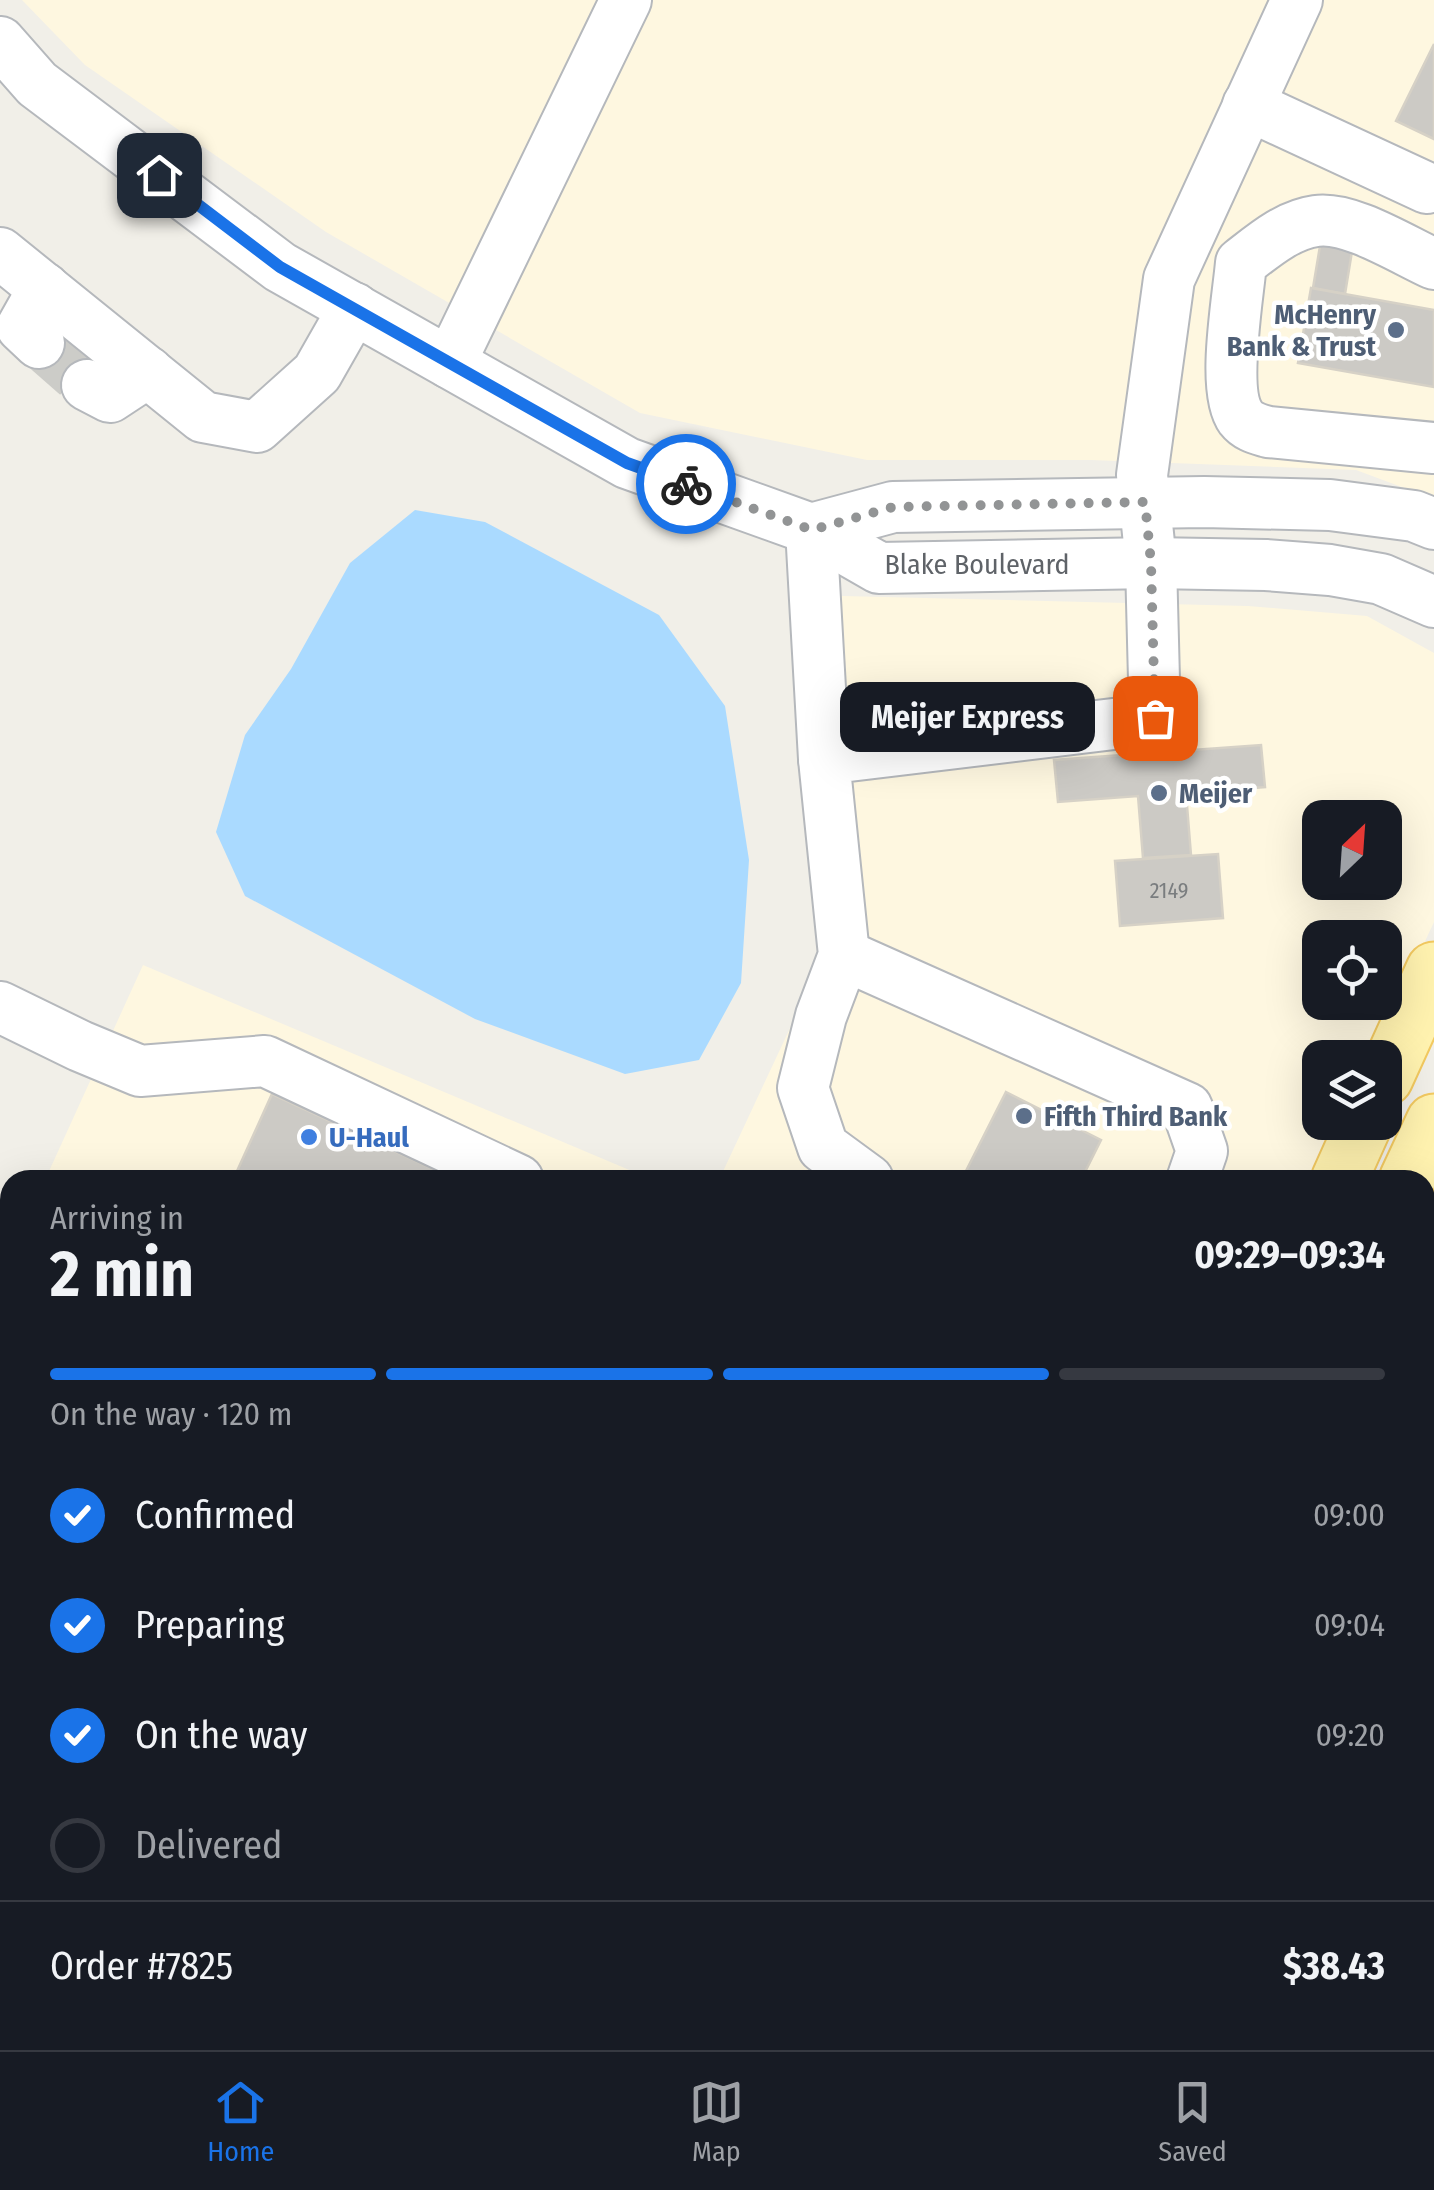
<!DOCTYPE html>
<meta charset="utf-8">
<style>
:root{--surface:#171b24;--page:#242831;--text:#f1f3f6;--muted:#9ea1a6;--line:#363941;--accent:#1a73e8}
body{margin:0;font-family:"Fira Sans Condensed",sans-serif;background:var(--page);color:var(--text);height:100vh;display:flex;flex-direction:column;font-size:38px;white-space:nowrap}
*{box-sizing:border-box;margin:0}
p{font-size:32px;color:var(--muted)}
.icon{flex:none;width:55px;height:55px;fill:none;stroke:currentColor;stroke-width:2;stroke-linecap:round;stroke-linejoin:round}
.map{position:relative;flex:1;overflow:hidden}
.details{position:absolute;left:0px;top:1170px;width:1435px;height:880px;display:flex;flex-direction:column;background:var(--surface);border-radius:30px 30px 0 0;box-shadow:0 10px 40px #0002}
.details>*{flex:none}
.needle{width:65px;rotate:25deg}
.buttons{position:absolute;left:1302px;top:800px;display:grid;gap:20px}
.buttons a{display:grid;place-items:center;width:100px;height:100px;border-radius:20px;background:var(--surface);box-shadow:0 10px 40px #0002;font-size:50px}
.pin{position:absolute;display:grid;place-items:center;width:85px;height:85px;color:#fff;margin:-42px;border-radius:20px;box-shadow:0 5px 15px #0006}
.courier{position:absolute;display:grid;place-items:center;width:100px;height:100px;margin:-50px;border:8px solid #1a73e8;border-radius:50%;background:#fff;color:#222;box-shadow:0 2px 12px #0007}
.bubble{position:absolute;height:70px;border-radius:20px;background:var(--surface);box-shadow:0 10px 40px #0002;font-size:32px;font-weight:700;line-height:70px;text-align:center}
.head em{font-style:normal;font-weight:700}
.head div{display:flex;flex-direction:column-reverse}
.head{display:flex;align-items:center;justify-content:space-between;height:170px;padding:0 50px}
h1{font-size:65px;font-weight:700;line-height:75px}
.bar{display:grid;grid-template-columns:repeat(4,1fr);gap:15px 10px;align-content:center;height:120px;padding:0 50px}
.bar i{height:12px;border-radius:8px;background:var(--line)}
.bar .selected{background:var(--accent)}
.bar p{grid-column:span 4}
.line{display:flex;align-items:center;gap:25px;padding:0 50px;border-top:2px solid var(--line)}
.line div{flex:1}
ol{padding:0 50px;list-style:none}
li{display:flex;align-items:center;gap:30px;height:110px}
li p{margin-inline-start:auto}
li .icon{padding:10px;border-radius:50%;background:var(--accent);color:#fff;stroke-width:4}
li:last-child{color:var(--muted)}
li i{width:55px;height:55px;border:5px solid var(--line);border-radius:50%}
.dock{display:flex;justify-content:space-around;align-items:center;height:140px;border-top:2px solid var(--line);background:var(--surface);font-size:28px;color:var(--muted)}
.dock a{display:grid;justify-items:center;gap:5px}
.dock .selected{color:var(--accent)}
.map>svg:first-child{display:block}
.commercial{fill:#fef7e0;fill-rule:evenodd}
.water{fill:#aadaff}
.building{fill:#cccac5;stroke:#d6d1c6;stroke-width:2.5}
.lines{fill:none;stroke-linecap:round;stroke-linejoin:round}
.minor-tunnel{stroke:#ccccc8;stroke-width:50;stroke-dasharray:50 25;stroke-linecap:butt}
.minor-casing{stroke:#b5b8bc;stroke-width:54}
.major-casing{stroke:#f2c960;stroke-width:59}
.minor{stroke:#fff;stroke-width:50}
.major{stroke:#fff2af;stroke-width:55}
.done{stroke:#929495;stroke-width:10;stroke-dasharray:0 18}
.route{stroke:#1a73e8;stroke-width:12}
.service-dot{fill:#5c6f8a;stroke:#fff;stroke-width:4}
.shop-dot{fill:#3f7fe0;stroke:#fff;stroke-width:4}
.labels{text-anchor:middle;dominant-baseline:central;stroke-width:9;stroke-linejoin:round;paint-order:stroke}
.number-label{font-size:22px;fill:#7a7d7f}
.service-label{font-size:28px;font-weight:bold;fill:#4e5e75;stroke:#fff;text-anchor:start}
.street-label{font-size:28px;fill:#5f6368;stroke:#fff}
.shop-label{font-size:28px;font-weight:bold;fill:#366cbe;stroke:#fff;text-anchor:start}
</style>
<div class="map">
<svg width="1434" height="2050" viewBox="0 0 1434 2050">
<rect width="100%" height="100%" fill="#f1efe8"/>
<g class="commercial">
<path d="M22 0H1434V499L1356 470 1091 460H867L640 413 326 232 85 65Z"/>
<path d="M801 595 1248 606 1367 616 1434 653V922L1371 1057 1320 1058V1122L1342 1123 1315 1180H719L821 962ZM1320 818H1385V882H1320ZM1320 938H1385V1002H1320Z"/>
<path d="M143 965 653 1180H45Z"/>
<path d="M1434 1197V2050H1027L1032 2040H1425V1216Z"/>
<path d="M10 1258V1965L0 1943V1280Z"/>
<path d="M43 2040H919L914 2050H47Z"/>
</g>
<path class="water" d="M415 510 485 522 659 615 725 706 749 860 741 983 699 1060 625 1074 475 1019 245 896 216 832 245 735 291 669 350 563Z"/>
<g class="building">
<path d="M1434 44V139L1396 121Z"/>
<path d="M1322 234 1354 239 1345 294 1313 288Z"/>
<path d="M1311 288 1434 310V387L1298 363Z"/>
<path d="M1261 745 1265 787 1186 793 1191 855 1143 858 1138 796 1058 802 1054 760Z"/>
<path d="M1218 854 1223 918 1120 926 1115 861Z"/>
<path d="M1006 1092 1101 1140 1081 1180H969L963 1177Z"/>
<path d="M272 1094 457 1180H233Z"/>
</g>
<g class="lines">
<path class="minor-tunnel" d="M39 343 87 385"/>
<defs>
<g id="minor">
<path d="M0 42 37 84 280 267 627 463 811 529 879 568 1151 563 1266 565 1330 570 1381 579 1434 602"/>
<path d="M1248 105 1427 188"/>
<path d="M0 253 203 417 257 427 317 373 354 308"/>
<path d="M1434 264C1403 250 1350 216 1316 221 1287 225 1263 246 1241 263 1238 298 1221 391 1241 418 1248 427 1258 429 1268 432L1434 448"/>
<path d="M39 343 22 327 44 288"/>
<path d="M450 363 626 0"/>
<path d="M87 385 110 397 148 372"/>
<path d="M811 529 893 507 1204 502 1330 505 1414 516 1434 524"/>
<path d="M811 529 824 759"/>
<path d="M844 955 1187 1108 1202 1151 1192 1180"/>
<path d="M0 1007 80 1046 140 1071 265 1061 518 1180"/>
<path d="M868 1180 823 1147 803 1088 821 1016 844 955 824 759 1155 719 1151 563 1142 475 1169 279 1297 0"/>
<path d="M1425 1225 1434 1226"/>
<path d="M0 1417 10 1421"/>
<path d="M1434 1445 1427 1460 1434 1465"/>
<path d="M1425 1794 1434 1798"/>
<path d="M0 1848 10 1845"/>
<path d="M1425 1901 1434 1882"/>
<path d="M250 2040 254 2050"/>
<path d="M1355 2050 1360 2040"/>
</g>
<g id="major">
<path d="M1385 1078 1434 970"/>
<path d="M1339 1180 1365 1122"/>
<path d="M1407 1180 1434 1122"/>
<path d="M964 2050 968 2040"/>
</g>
</defs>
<use href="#minor" class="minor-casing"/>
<use href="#major" class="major-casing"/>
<use href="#minor" class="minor"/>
<use href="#major" class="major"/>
</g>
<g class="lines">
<path class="done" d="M686 484 812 530 893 507 1145 502 1151 563 1155 718"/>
<path class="route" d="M159 175 280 267 627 463 686 484"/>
</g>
<g class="service-dot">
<circle cx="1396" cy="330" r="10"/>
<circle cx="1159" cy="793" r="10"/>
<circle cx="1024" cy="1116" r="10"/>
</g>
<circle class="shop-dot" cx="309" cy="1137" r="10"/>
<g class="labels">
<g class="number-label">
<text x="1169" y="890">2149</text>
</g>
<g class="service-label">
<text x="1376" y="314" text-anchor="end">McHenry<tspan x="1376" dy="32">Bank &amp; Trust</tspan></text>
<text x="1179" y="793">Meijer</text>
<text x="1044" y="1116">Fifth Third Bank</text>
</g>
<g class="street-label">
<text x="977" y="564">Blake Boulevard</text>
</g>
<g class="shop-label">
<text x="329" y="1137">U-Haul</text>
</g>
</g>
</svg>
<div class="buttons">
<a><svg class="needle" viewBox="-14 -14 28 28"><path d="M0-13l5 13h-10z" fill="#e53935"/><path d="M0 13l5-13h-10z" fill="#9ea1a6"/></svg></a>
<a><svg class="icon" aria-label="locate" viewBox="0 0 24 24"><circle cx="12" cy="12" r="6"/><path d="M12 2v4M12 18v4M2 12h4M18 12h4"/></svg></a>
<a><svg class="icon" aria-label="layers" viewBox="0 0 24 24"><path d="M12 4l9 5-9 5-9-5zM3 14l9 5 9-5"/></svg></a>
</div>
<div class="pin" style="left:1155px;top:718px;background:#ea580c"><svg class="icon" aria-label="bag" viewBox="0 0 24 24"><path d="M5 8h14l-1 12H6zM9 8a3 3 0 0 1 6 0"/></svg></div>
<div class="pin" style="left:159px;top:175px;background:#1f2937"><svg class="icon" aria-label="home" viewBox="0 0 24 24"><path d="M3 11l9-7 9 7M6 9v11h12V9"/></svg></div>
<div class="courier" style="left:686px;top:484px"><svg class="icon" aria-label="bike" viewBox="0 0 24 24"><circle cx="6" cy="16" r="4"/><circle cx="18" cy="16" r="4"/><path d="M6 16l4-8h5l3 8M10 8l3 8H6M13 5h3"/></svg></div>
<div class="bubble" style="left:840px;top:682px;width:255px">Meijer Express</div>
<section class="details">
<div class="head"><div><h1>2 min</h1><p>Arriving in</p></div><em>09:29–09:34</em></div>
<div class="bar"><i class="selected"></i><i class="selected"></i><i class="selected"></i><i></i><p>On the way · 120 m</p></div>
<ol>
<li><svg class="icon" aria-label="check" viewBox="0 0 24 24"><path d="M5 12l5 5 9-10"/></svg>Confirmed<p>09:00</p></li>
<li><svg class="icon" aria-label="check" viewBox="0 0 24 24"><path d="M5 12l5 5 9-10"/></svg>Preparing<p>09:04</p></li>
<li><svg class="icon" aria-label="check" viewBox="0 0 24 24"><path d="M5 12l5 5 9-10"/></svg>On the way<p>09:20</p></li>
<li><i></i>Delivered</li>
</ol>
<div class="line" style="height:130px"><div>Order #7825</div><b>$38.43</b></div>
</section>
</div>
<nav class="dock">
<a class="selected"><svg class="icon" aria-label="home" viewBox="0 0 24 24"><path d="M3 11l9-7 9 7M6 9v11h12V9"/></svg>Home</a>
<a><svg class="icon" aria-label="map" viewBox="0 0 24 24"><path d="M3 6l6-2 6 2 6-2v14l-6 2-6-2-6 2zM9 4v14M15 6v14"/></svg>Map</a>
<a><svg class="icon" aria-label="saved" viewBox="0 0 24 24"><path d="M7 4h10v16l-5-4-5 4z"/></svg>Saved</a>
</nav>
